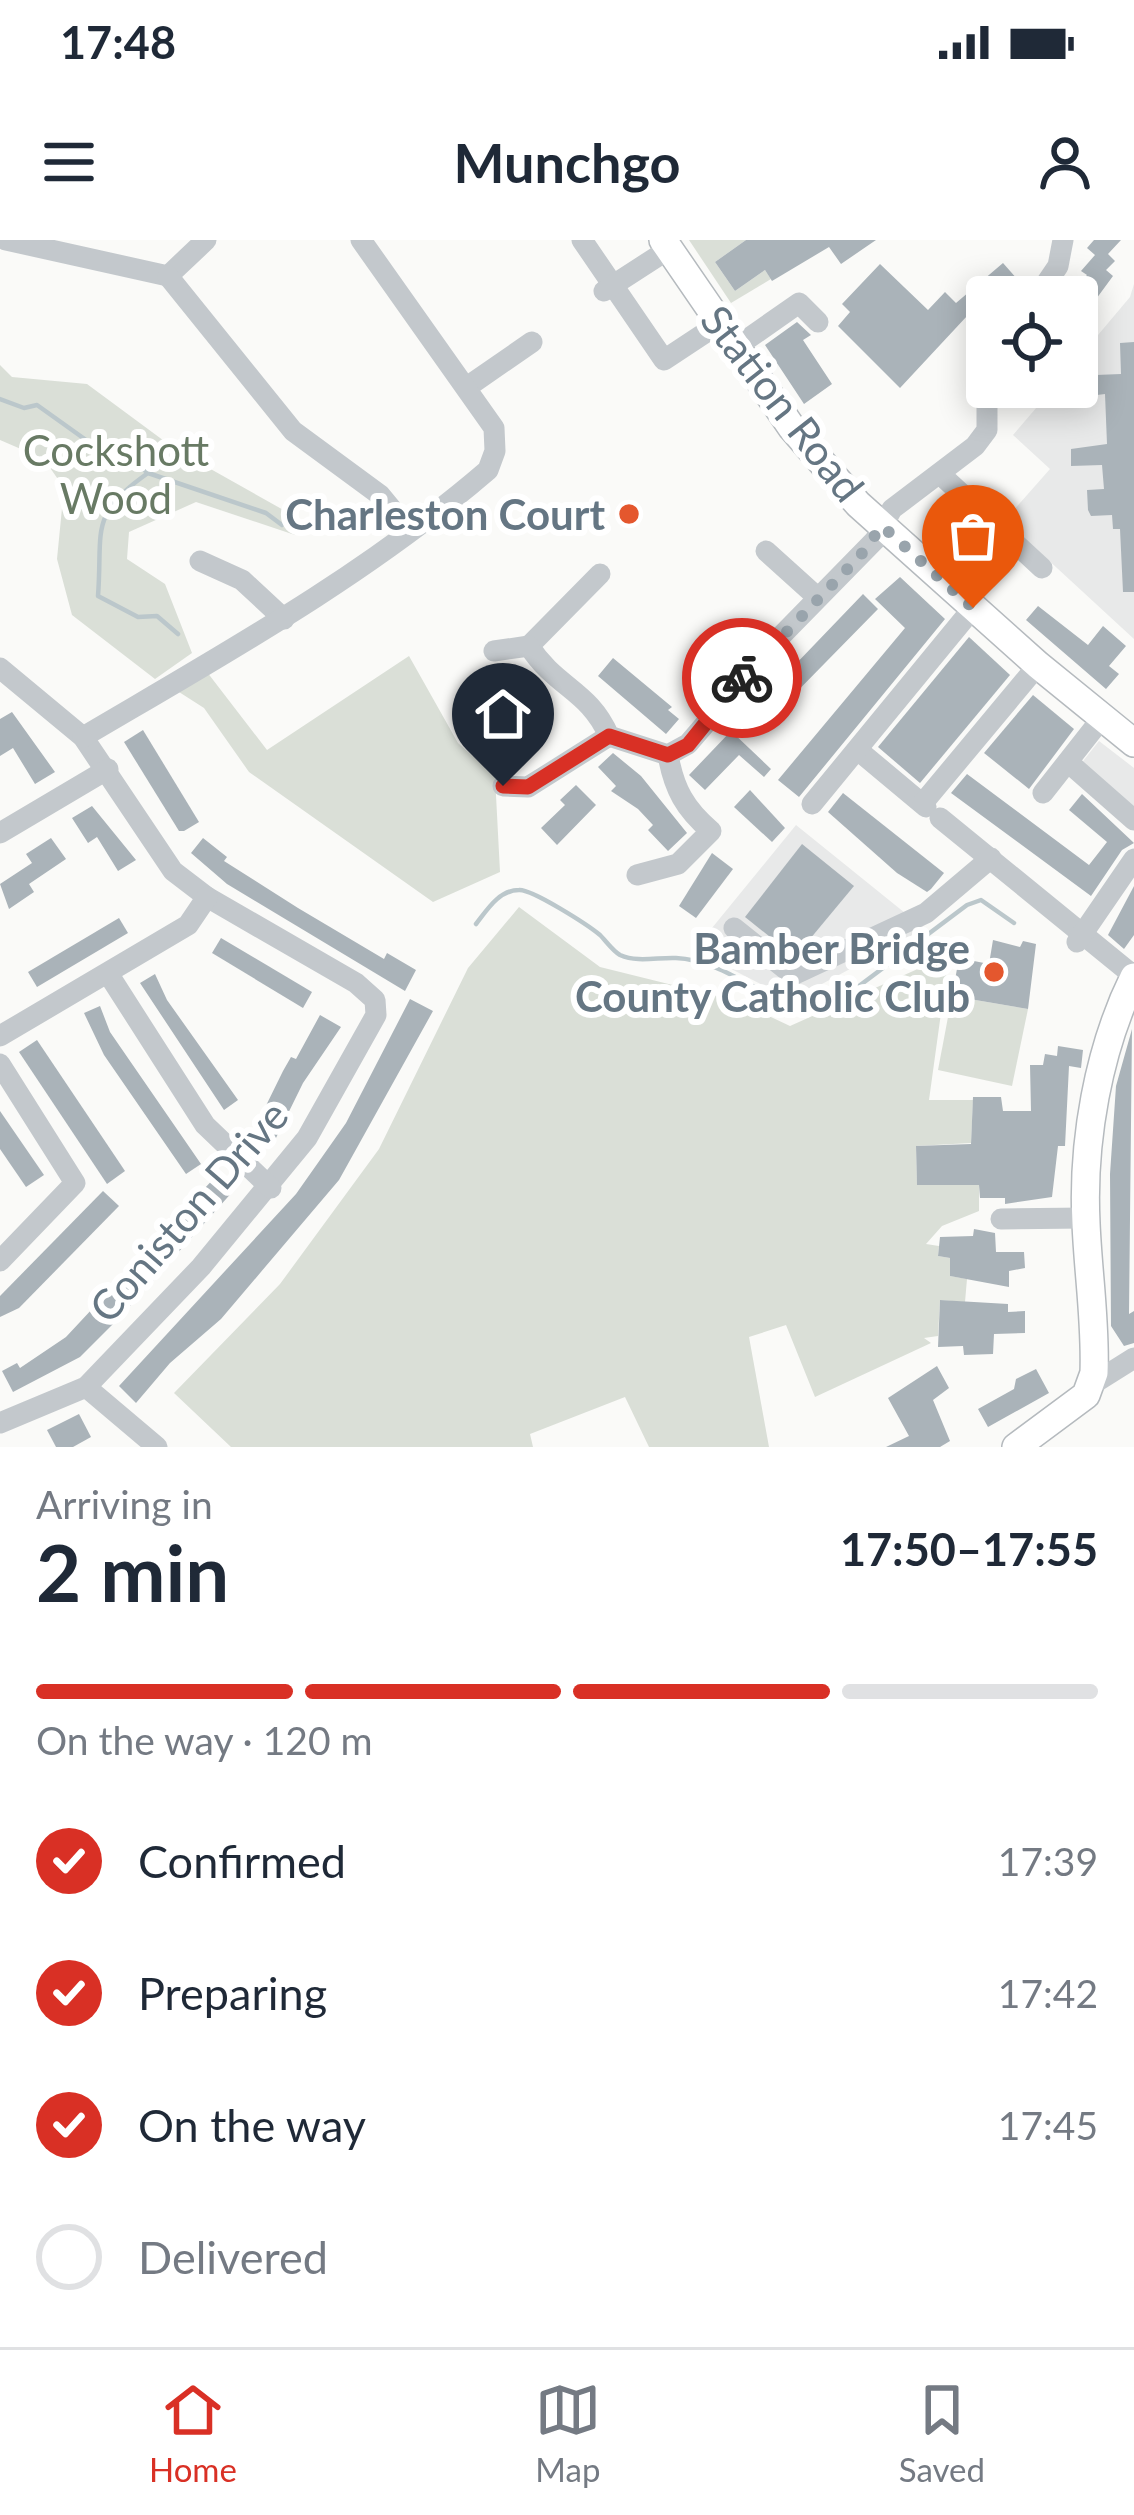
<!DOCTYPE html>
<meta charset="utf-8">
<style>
:root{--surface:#fff;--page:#f2f2f3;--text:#1f2937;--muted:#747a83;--line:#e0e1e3;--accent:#d93025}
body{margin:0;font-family:Lato,sans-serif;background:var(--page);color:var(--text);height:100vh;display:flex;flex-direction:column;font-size:45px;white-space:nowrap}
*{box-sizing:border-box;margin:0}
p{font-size:39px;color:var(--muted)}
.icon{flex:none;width:66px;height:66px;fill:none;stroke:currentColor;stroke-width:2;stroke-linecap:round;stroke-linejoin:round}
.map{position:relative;height:1207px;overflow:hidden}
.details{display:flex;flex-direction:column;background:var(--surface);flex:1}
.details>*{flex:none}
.tools{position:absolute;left:966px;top:36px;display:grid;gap:24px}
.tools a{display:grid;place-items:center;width:132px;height:132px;border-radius:12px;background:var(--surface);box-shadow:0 6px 30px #0003;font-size:60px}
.pin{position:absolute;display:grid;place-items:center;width:102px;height:102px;color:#fff;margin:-123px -51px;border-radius:50% 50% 50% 0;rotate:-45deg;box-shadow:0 0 12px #0007}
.pin .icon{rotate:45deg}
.courier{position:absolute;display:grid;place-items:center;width:120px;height:120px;margin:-60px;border:9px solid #d93025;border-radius:50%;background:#fff;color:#222;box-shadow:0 3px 15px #0007}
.head em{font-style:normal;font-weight:700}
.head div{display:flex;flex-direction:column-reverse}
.head{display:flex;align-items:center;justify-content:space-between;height:204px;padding:0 36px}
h1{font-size:78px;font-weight:700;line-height:90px}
.bar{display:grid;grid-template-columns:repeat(4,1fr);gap:18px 12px;align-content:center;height:144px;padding:0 36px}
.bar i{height:15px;border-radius:9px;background:var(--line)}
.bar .selected{background:var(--accent)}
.bar p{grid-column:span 4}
ol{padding:0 36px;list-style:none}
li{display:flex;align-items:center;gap:36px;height:132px}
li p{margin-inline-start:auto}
li .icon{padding:12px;border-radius:50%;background:var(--accent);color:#fff;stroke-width:4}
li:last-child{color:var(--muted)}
li i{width:66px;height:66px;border:6px solid var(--line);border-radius:50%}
.status{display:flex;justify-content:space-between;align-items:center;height:84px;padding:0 60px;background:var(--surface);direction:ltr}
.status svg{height:33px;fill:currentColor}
header{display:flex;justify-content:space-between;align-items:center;height:156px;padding:0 36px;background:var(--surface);font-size:54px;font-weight:700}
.tabs{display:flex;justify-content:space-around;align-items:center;height:168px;border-top:3px solid var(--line);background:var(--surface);font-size:33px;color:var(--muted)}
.tabs a{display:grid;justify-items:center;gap:6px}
.tabs .selected{color:var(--accent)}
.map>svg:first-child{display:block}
.built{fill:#e8e9e9}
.green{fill:#dadfd7}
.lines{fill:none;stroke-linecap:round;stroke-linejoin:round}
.stream{stroke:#bbc7cb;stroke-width:4.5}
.building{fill:#aab3b9}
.major-casing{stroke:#b5babe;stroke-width:30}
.minor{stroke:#c3c8cc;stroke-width:21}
.major{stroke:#fff;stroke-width:27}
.done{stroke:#99a4ac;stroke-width:12;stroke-dasharray:0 21.6}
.route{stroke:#d93025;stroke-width:15}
.poi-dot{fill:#e4572e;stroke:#fff;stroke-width:4.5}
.labels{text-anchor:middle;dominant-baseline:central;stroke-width:12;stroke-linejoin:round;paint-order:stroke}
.street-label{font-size:42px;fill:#657683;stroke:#fff}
.park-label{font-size:42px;fill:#687a64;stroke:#fff}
.poi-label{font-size:42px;font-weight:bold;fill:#657683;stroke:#fff;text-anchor:end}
</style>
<div class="status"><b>17:48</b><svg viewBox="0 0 49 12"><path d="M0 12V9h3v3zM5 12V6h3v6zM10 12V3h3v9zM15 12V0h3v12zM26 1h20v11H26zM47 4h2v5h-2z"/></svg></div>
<header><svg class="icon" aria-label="menu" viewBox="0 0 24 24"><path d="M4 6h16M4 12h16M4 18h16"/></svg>Munchgo<svg class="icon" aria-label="person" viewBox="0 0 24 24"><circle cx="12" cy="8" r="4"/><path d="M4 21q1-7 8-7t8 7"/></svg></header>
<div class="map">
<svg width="1134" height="1207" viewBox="0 0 1134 1207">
<rect width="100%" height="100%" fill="#fafaf8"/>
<g class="built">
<path d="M1134 44V399L1005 280 1050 229 1013 195 1054 147H1077V120L1130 57Z"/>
<path d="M1099 501 1134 528V580L1076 530Z"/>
<path d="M796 585 910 677 968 651 908 698 792 760 694 710Z"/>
</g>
<g class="green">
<path d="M689 0H746L715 22 735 51 765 30 771 39 731 63Z"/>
<path d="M0 125 12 137 87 144 175 209 303 281 295 295 196 262 129 292 127 319 165 344 192 413 155 439 72 375 57 319 64 248 44 219 0 200Z"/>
<path d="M409 416 458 503 495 536 500 632 433 662 249 532 204 468 179 452 207 432 267 510Z"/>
<path d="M519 667 600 727 737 761 790 786 949 715 929 860H973L971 903 916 906 917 944 979 945V971L942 986 926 1004 939 1006 938 1016 950 1018V1036L967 1039 965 1062 940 1060 938 1096 924 1098 931 1103 815 1157 786 1085 749 1097 769 1207H649L625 1157 530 1194 533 1207H231L174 1153 280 1044 379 909 468 728Z"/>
<path d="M952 756 1028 769 1012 846 938 830Z"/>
</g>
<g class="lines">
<g class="stream">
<path d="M0 159 24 168 37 165 100 210 132 220 148 233C88 275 103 290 98 356L138 377 157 376 178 394"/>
<path d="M148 233 266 273 282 285"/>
<path d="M476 684C487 670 499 650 519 650 532 649 588 685 600 695 606 701 613 711 620 715 638 723 658 717 676 718 723 720 763 759 806 770L833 750 859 746 967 665 981 660 1014 683"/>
</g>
</g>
<g class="building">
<path d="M746 0H876L841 24 829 7 772 41 765 30 735 51 715 22Z"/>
<path d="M1094 0H1121L1108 14 1115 21 1106 30 1113 36 1077 85V57L1071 53 1087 35 1081 31 1095 15 1087 8Z"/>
<path d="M1003 23 1019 41 1000 57H987V67L981 61 900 148 838 86 850 72 842 64 880 24 928 70 945 52 956 63Z"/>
<path d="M797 82 811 95 803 100 832 144 804 164 765 105Z"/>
<path d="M1134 102V352H1123L1120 289H1113L1112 275 1091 276 1088 270 1087 250 1104 249 1102 225 1071 226V209L1107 204 1105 154 1097 155 1096 135 1121 134 1120 103Z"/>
<path d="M900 337 945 379 799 557 778 540 905 388 875 359Z"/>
<path d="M863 354 878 369 773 476 778 481 769 490 763 487 747 472 773 445 769 442 786 424 791 429Z"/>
<path d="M1038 366 1088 405 1103 386 1126 406 1109 426 1119 434 1106 449 1026 380Z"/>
<path d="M969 397 1010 435 920 543 878 507Z"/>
<path d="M613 418 672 467 668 470 679 479 666 494 598 436Z"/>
<path d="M1033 455 1074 489 1029 549 984 513Z"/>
<path d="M12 472 55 532 35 544 13 508 0 516V479Z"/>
<path d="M512 488 527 503 496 532 480 517Z"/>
<path d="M143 490 199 582 184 591H179L124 502Z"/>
<path d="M731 491 771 529 764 537 739 515 705 550 689 535Z"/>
<path d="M613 513 641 536 687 593 668 611 648 590 653 585 638 569 611 551 616 546 598 527Z"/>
<path d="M967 534 1089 625 1107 602 1069 570 1082 554 1134 603 1122 610 1091 656 951 553Z"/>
<path d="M576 545 596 565 557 605 541 588 565 565 560 560Z"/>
<path d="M750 550 785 588 772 602 734 567Z"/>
<path d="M843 553 944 633 931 649 927 652 897 633 828 572Z"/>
<path d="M92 566 136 620 118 631 97 597 88 603 72 578Z"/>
<path d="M51 598 66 619 29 644 34 652 9 669 0 644 32 623 26 614Z"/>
<path d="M203 598 227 617 224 621 298 668 384 719 387 713 416 730 405 751 227 644 191 613Z"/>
<path d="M802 604 854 646 795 717 745 677Z"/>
<path d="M712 613 733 629 696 678 679 666Z"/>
<path d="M1134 646V695L1124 709 1108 695Z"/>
<path d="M119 678 128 693 37 747 28 732Z"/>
<path d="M221 698 312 752 303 768 212 713Z"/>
<path d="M993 700 1020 707 1023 701 1036 704 1028 769 952 756 959 718 989 724Z"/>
<path d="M155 734 167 760 238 860 224 870 140 743Z"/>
<path d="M410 759 433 771 339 940 221 1079 170 1123 136 1163 119 1146 296 954 346 883Z"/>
<path d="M100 766 110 792 201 924 186 934 104 815 84 773Z"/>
<path d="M320 775 341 787 303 843 273 904 254 890 283 831 291 817 296 819Z"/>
<path d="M1132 789 1129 1074 1134 1071V1103L1124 1106 1111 1086 1110 934 1116 846Z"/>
<path d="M37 800 125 931 107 944 19 812Z"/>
<path d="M1058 806 1083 810 1081 828 1069 826 1065 906H1058L1052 957 1005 964V958H980L979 945H917L916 906 971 904 973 857H1001L1003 871H1031L1030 825H1043L1045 814 1057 816Z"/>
<path d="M0 871 44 935 26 947 0 909Z"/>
<path d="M218 934 235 949 122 1075 80 1117 13 1152 2 1131 17 1123 20 1128 66 1097Z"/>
<path d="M103 951 119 966 19 1068 0 1077V1056Z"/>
<path d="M974 989 995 993 996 1012H1024L1025 1028 1009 1031V1047L950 1036V1018L938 1016 940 997 973 996Z"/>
<path d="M940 1060 1008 1064V1072L1025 1071V1093L994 1094 993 1114 964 1115 963 1106 938 1107Z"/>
<path d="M937 1126 949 1148 933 1160 950 1201 940 1207H886L909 1196 888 1158Z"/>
<path d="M1036 1129 1049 1153 988 1187 978 1169 1014 1149 1016 1139Z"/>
<path d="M79 1174 91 1197 73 1207H56L47 1190Z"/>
</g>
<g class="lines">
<defs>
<g id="major">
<path d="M663 0 792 188 858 264 1038 425 1134 503"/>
<path d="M1016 1207 1086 1155 1094 1133C1096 1083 1088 1033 1086 983 1082 902 1098 810 1134 737"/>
</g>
</defs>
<use href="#major" class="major-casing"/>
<g class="minor">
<path d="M6 0 168 36 206 0"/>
<path d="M582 0 664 120 720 83"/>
<path d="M168 36 293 191 380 255 409 290"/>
<path d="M604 51 669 9"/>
<path d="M1037 57 1058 26 1063 0"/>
<path d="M736 107 799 63 818 82"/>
<path d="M467 147 532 102"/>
<path d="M940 234 1042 328"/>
<path d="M766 311 817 357"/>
<path d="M200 321 242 340 284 379"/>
<path d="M600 334 529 406C556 448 589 450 609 496L668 515 688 504 780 397 875 300 892 269 975 206 987 190V113"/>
<path d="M494 411 529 406"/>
<path d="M0 428 83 497 173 631 207 657 356 743 375 760 376 775 307 898 201 1027 86 1147 0 1183"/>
<path d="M83 497C222 415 365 336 488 230L495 211 494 188 361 0"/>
<path d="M859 511 926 567"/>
<path d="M1068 522 1134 580"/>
<path d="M503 546 528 547 609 496"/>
<path d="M1043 553 1102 478"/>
<path d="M923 563 1038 425"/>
<path d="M812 564 973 368"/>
<path d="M940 578 1134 736"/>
<path d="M0 593 108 529"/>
<path d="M637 635 678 624 711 591C685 569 674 549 668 515"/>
<path d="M734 688 793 735 926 673 991 618"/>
<path d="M1077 702 1134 619"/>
<path d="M109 735 205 885 271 948"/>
<path d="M0 796 188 685 207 657"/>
<path d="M0 824 75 943 0 1021"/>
<path d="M1001 979 1085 978"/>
<path d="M1091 1145 1134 1118"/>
<path d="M86 1147 157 1207"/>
</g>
<use href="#major" class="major"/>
</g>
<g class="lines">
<path class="done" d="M742 438 860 316 882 286 973 368"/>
<path class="route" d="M503 546 528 547 609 496 668 515 688 505 742 438"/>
</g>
<g class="poi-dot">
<circle cx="629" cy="274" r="12"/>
<circle cx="994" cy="732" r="12"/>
</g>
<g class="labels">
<g class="street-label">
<text transform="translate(783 163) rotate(52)">Station Road</text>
<text transform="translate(188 971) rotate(-49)">Coniston Drive</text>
</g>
<g class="park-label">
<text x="116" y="210">Cockshott<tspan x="116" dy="48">Wood</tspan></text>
</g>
<g class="poi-label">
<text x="605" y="274">Charleston Court</text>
<text x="970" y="708">Bamber Bridge<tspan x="970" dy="48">County Catholic Club</tspan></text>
</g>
</g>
</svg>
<div class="tools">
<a><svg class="icon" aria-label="locate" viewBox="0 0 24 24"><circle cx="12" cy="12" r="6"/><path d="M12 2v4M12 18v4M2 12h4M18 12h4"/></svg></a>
</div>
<div class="pin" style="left:973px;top:368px;background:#ea580c"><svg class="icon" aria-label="bag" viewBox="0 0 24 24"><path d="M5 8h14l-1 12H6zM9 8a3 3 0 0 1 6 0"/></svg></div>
<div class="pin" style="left:503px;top:546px;background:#1f2937"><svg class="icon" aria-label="home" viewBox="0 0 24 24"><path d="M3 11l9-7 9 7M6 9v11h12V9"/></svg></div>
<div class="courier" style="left:742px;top:438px"><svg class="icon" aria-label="bike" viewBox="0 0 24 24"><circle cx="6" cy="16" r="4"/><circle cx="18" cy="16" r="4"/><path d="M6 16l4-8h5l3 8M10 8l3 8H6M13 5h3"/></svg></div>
</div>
<section class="details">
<div class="head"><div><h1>2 min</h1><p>Arriving in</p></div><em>17:50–17:55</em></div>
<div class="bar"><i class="selected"></i><i class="selected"></i><i class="selected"></i><i></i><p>On the way · 120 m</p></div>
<ol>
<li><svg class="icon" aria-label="check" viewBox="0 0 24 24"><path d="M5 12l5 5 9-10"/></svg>Confirmed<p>17:39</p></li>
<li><svg class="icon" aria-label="check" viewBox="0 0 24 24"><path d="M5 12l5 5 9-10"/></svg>Preparing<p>17:42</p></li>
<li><svg class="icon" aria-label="check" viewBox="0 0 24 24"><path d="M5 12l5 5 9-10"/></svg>On the way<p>17:45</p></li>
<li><i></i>Delivered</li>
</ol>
</section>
<nav class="tabs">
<a class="selected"><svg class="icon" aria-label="home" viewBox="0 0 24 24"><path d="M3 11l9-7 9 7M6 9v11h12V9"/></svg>Home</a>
<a><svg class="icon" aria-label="map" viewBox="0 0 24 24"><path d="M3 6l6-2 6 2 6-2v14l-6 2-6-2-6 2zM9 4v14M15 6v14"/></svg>Map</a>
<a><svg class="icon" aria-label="saved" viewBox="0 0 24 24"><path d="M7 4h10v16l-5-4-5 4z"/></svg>Saved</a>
</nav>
